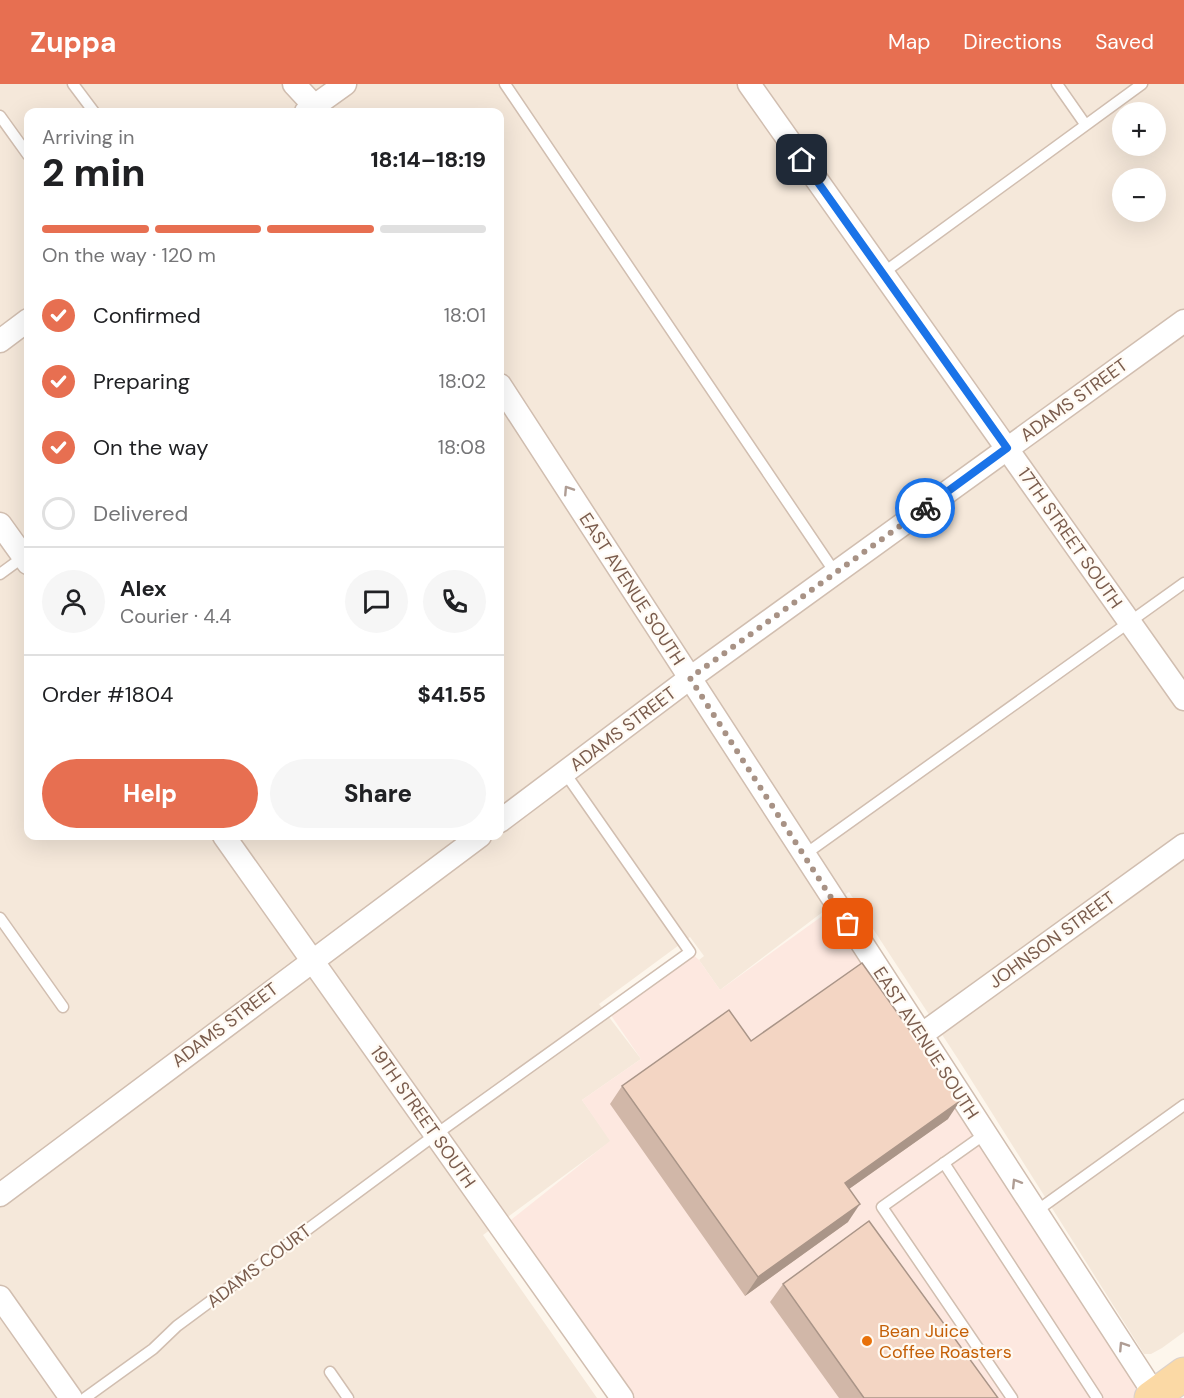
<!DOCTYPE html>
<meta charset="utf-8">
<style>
:root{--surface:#fff;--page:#f6f6f6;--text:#202124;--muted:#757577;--line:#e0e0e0;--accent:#e76f51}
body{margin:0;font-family:"DM Sans",sans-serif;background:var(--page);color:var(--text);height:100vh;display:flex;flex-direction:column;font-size:22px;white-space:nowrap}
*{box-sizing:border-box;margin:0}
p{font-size:20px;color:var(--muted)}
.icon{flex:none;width:33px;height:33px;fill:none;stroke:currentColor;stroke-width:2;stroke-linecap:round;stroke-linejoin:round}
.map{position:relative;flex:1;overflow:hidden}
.details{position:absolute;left:24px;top:24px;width:480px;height:732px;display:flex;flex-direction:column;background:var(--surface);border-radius:12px;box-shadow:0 6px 24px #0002}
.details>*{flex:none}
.tools{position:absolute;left:1112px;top:18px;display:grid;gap:12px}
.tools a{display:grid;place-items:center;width:54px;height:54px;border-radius:50%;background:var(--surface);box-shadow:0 6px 24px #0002;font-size:30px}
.pin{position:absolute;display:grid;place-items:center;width:51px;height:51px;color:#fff;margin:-26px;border-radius:12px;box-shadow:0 3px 9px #0006}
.courier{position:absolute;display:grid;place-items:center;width:60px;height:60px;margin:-30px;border:4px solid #1a73e8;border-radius:50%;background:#fff;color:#222;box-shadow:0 2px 8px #0007}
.summary em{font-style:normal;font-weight:800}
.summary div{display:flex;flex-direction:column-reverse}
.summary{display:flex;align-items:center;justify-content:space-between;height:102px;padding:0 18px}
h1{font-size:39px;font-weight:800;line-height:45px}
.bar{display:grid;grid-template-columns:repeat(4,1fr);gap:9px 6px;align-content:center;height:72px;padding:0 18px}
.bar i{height:8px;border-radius:4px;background:var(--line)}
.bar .on{background:var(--accent)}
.bar p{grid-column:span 4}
.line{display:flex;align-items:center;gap:15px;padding:0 18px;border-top:2px solid var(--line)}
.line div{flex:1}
.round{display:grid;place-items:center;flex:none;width:63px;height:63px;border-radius:32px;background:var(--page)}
ol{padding:0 18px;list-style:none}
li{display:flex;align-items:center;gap:18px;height:66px}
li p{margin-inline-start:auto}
li .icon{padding:6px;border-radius:50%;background:var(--accent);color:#fff;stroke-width:4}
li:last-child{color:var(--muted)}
li i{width:33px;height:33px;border:3px solid var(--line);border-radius:50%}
.action{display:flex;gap:12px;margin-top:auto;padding:12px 18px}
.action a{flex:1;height:69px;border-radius:36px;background:var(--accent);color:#fff;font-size:24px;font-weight:800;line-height:69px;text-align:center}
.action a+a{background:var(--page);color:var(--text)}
header{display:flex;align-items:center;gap:36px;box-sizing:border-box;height:84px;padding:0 30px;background:var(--accent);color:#fff}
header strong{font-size:28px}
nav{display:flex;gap:33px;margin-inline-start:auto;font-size:21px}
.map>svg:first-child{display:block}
.residential{fill:#f5e8da;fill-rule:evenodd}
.commercial{fill:#fde8e0}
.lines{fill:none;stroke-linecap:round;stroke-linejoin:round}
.service-casing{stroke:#d1beb0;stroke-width:13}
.minor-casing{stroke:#d1beb0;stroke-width:25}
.primary-casing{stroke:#dad1cd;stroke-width:35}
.service{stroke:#fff;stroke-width:10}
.minor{stroke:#fff;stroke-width:22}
.primary{stroke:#fbd9a5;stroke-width:33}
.wall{fill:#d1b7a8}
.shaded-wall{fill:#aa9588}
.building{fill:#f3d5c3;stroke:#aa9588;stroke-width:1.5}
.oneway{stroke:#af9d94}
.done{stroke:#a89285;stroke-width:6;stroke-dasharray:0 10.8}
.route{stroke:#1a73e8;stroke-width:8}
.food-dot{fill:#e8710a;stroke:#fffaf3;stroke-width:2}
.labels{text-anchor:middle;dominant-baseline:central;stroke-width:4.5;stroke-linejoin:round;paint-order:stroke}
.street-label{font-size:18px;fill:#7a5c4d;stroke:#fffaf3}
.food-label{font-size:18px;fill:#c56008;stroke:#fffaf3;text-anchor:start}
</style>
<header>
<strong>Zuppa</strong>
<nav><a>Map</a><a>Directions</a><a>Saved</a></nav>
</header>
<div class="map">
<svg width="1184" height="1314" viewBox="0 0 1184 1314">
<rect width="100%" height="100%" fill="#fdf6ec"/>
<path class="residential" d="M0 0H1184V1248L1162 1264 1151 1270H1144L958 975 849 808 720 906 699 876 704 872 690 853 599 920 641 975 582 1016 611 1057 483 1151 597 1314H0ZM28 28H500V752H28ZM1122 28H1155V62H1122ZM1122 94H1155V128H1122Z"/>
<path class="commercial" d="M836 822 1157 1314H622L502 1143 610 1057 582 1016 641 975 608 927 690 868 699 876 720 906Z"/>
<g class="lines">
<defs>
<g id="service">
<path d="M73 0 94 28"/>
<path d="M505 0 836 490"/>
<path d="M1057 0 1085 40"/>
<path d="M0 32 28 71"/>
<path d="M883 189 1142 0"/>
<path d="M0 490 26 471"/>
<path d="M804 771 1184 499"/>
<path d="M0 834 63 923"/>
<path d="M985 1050 882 1123 1012 1314"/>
<path d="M944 1079 1097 1314"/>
<path d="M1035 1128 1184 1021"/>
<path d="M330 1288 348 1314"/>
<path d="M85 1314 153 1265 177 1242 435 1051 690 868 565 689"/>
</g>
<g id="minor">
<path d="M294 0 320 28"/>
<path d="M749 0 1184 615"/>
<path d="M306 28 345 0"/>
<path d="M0 257 28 236"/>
<path d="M500 301 1157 1314"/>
<path d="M0 440 28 479"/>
<path d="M500 737 690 594 1184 237"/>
<path d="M224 752 622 1314"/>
<path d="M921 951 1184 761"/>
<path d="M0 1111 480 752"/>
<path d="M0 1213 71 1314"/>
</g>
<path id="primary" d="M1151 1314 1184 1290"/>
</defs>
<use href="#service" class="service-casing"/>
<use href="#minor" class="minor-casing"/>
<use href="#primary" class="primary-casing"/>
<use href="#service" class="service"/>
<use href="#minor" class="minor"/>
<use href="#primary" class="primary"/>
</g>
<g class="wall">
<path d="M751 957 948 1035 849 1105 848 1138 745 1212 610 1020 622 1002Z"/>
<path d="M783 1200 998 1314H839L770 1218Z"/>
</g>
<g class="shaded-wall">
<path d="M960 1017 948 1035 832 1117 845 1099Z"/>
<path d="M860 1120 848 1138 745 1212 758 1193Z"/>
</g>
<g class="building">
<path d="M862 879 960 1017 845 1099 860 1120 758 1193 622 1002 729 926 751 957Z"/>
<path d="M869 1137 998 1314H864L783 1200Z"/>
</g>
<defs><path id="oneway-chevron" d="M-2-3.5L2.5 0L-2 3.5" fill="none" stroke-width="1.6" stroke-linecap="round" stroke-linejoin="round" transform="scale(1.5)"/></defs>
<g class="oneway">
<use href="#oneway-chevron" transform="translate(568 406) rotate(-123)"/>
<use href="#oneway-chevron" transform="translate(1016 1099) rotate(-122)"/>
<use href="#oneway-chevron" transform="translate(1123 1262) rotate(-123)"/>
</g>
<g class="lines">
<path class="done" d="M848 840 690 594 925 424"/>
<path class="route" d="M802 76 1007 364 925 424"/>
</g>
<circle class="food-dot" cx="867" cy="1257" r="6"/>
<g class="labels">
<g class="street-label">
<text transform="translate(1074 316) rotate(-36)">ADAMS STREET</text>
<text transform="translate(1070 454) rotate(55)">17TH STREET SOUTH</text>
<text transform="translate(632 505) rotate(57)">EAST AVENUE SOUTH</text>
<text transform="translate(623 645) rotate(-37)">ADAMS STREET</text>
<text transform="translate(1052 856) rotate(-36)">JOHNSON STREET</text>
<text transform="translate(225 941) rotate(-37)">ADAMS STREET</text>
<text transform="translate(926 959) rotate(57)">EAST AVENUE SOUTH</text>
<text transform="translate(423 1033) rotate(55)">19TH STREET SOUTH</text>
<text transform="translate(259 1182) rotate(-37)">ADAMS COURT</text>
</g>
<g class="food-label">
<text x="879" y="1247">Bean Juice<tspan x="879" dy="21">Coffee Roasters</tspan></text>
</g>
</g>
</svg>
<div class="tools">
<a>+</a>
<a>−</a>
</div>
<div class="pin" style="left:848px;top:840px;background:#ea580c"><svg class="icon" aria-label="bag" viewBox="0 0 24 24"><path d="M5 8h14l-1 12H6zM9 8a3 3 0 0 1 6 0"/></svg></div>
<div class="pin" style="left:802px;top:76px;background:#1f2937"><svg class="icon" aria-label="home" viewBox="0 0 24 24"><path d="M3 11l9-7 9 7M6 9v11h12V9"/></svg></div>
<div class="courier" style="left:925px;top:424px"><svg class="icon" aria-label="bike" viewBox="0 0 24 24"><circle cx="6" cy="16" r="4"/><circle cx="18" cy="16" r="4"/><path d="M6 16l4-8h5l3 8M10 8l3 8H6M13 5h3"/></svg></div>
<section class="details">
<div class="summary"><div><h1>2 min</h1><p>Arriving in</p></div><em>18:14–18:19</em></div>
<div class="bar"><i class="on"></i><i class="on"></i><i class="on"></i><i></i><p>On the way · 120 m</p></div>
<ol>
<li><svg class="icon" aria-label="check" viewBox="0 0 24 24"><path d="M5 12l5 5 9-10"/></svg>Confirmed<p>18:01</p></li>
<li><svg class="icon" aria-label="check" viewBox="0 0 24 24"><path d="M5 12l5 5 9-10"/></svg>Preparing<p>18:02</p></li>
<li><svg class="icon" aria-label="check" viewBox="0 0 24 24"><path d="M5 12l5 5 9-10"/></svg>On the way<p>18:08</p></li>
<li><i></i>Delivered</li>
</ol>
<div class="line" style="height:108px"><a class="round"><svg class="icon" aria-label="person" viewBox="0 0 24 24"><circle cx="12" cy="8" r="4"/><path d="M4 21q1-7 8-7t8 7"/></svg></a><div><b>Alex</b><p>Courier · 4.4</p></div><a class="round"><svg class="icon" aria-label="chat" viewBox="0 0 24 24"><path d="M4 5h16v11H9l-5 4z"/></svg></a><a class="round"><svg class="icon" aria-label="phone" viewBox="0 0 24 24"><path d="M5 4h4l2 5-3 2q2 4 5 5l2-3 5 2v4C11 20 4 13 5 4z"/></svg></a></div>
<div class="line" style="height:78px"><div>Order #1804</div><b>$41.55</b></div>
<div class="action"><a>Help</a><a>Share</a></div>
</section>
</div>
